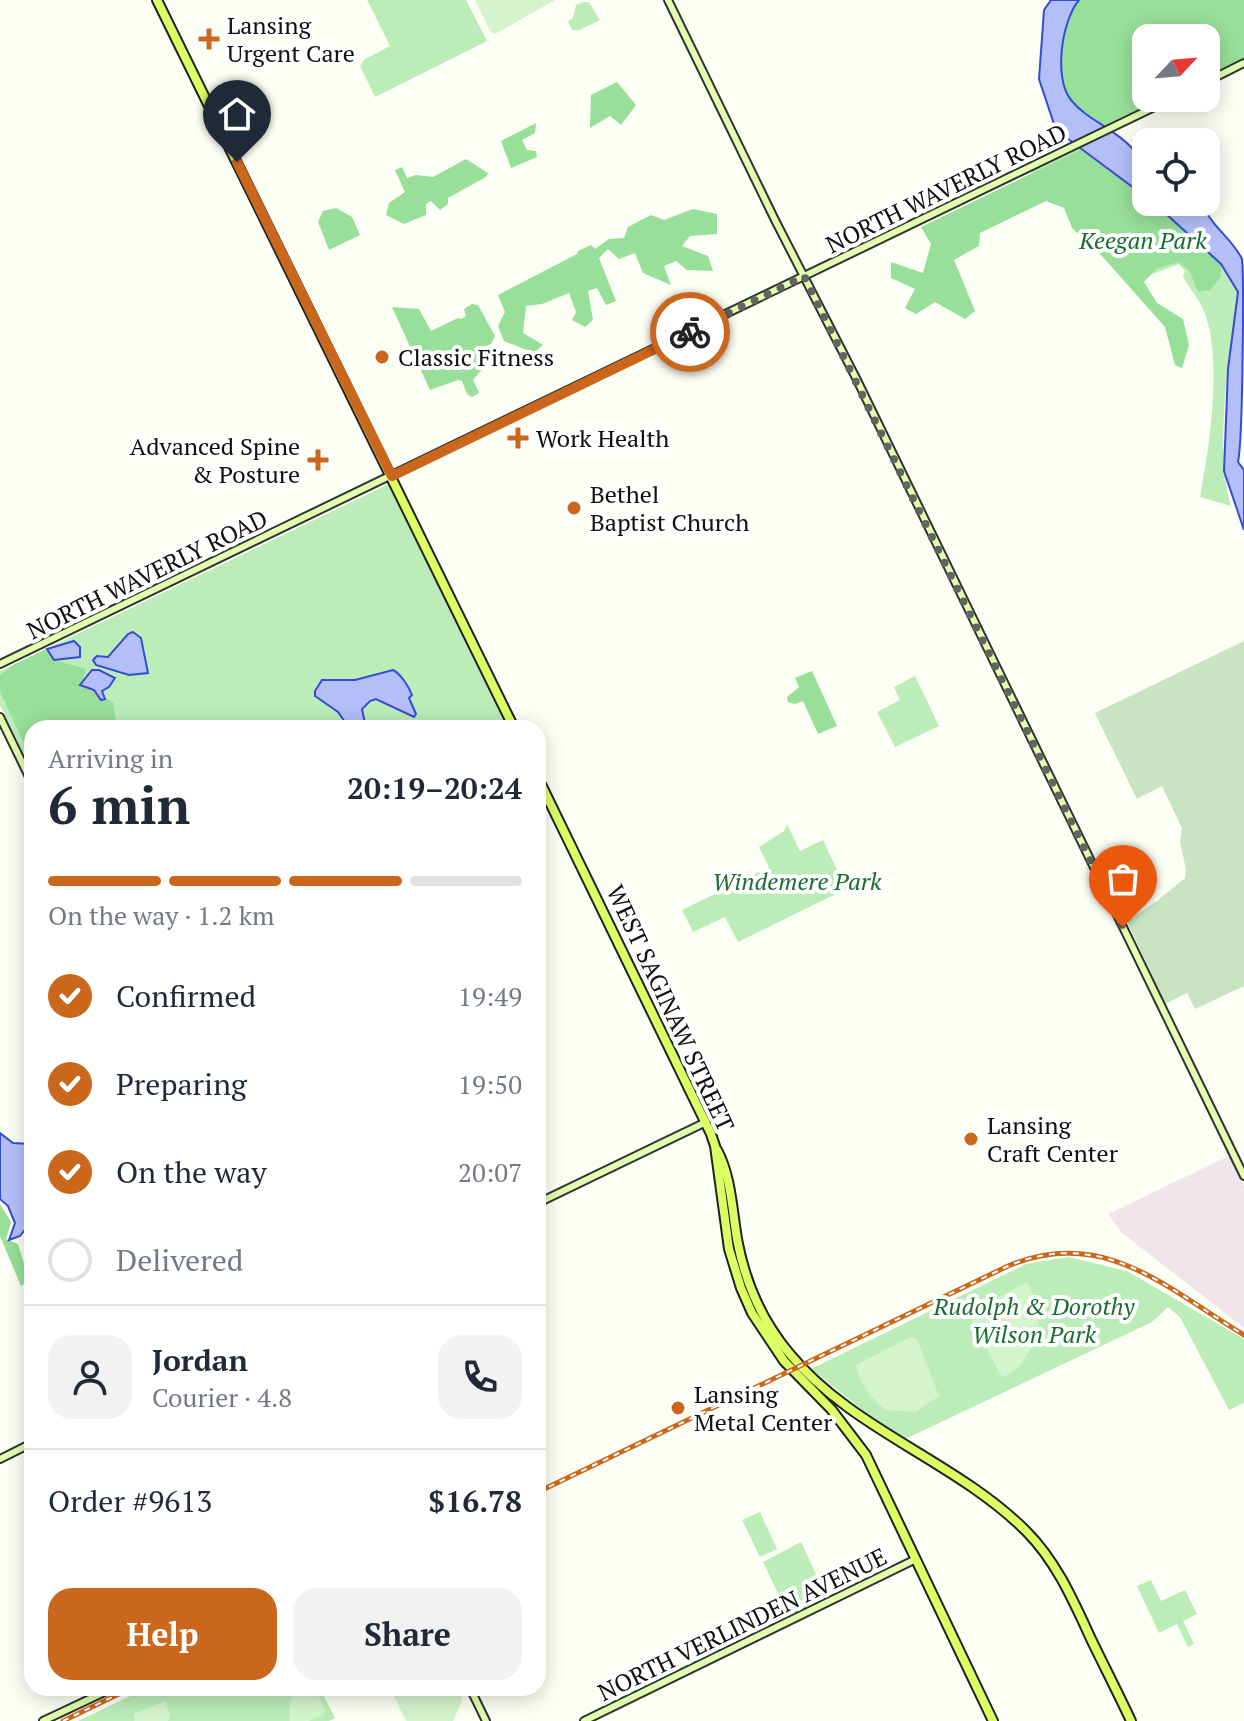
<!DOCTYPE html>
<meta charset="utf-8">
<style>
:root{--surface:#fff;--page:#f2f2f3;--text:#1f2937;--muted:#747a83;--line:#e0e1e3;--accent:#cb671d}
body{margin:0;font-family:"PT Serif",serif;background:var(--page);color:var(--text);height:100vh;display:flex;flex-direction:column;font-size:30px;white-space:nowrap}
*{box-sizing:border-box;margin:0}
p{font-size:26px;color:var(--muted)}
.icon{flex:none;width:44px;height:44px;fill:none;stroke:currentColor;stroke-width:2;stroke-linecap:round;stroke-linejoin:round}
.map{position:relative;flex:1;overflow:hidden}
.side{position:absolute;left:24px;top:720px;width:522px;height:976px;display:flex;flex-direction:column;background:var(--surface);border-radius:24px;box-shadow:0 4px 20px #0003}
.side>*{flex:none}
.needle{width:52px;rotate:64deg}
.controls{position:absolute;left:1132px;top:24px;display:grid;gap:16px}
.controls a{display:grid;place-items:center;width:88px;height:88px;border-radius:16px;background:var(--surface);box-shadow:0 4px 20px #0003;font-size:40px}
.pin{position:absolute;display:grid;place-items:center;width:68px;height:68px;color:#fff;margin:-82px -34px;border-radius:50% 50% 50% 0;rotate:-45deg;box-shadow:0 0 8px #0007}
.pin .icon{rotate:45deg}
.courier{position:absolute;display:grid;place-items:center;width:80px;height:80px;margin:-40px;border:6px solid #cb671d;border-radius:50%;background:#fff;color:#222;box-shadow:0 2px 10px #0007}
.head em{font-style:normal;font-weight:800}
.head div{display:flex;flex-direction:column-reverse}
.head{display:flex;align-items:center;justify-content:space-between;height:136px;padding:0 24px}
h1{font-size:52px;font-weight:800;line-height:60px}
.bar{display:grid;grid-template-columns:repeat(4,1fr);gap:12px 8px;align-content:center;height:96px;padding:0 24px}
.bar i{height:10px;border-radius:6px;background:var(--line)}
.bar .selected{background:var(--accent)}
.bar p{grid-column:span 4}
.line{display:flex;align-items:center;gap:20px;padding:0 24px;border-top:2px solid var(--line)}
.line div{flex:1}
.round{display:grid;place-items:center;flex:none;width:84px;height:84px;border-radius:24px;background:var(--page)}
ol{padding:0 24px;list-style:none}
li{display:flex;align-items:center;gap:24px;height:88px}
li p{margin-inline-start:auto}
li .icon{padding:8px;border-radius:50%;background:var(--accent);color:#fff;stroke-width:4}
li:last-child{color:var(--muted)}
li i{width:44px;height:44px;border:4px solid var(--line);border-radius:50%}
.button{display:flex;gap:16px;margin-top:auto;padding:16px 24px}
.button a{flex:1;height:92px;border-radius:24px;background:var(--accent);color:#fff;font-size:32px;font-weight:800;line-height:92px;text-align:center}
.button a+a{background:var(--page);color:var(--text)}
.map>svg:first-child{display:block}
.industrial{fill:#efe5eb}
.green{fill:#bcedb9}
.forest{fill:#98df99}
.cemetery{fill:#c8e4c1}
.pitch{fill:#d3f4cc}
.water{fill:#b4bffa;stroke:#364bd6;stroke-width:2}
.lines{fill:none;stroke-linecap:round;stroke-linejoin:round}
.secondary-casing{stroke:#323232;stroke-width:10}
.primary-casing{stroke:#212121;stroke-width:12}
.secondary{stroke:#e2ffaf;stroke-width:6}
.primary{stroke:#dcff64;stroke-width:8}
.rail-casing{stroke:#cb671d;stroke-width:5}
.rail{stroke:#fff;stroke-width:2;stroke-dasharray:6;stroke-linecap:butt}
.done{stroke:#636460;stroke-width:8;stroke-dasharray:0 14.4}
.route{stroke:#cb671d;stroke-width:10}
.poi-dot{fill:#cb671d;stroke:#fff;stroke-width:3}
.labels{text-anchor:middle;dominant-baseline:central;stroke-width:8;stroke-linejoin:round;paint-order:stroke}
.poi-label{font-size:24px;fill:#101010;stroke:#fff;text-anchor:start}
.street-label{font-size:24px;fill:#101010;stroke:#fff}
.park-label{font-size:24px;font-style:italic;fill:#1b6e31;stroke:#fff}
</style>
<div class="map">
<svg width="1244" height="1721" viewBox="0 0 1244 1721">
<rect width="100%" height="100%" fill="#fcfff4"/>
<path class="industrial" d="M1229 1156 1244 1186V1328L1121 1232 1108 1214Z"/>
<g class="green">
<path d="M367 0H466L487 41 375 97 360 66 365 59 390 46Z"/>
<path d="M583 2H589L600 20 580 30H572L568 21 573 18 576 5Z"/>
<path d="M1080 147 1146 197V202H1153C1177 224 1227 259 1237 291 1241 303 1232 338 1230 352 1224 396 1218 463 1231 506L1200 497C1209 448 1224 356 1203 309 1198 298 1189 288 1183 277L1185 271 1179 264 1134 281 1030 171Z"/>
<path d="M387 485 391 486 507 728H32V771L0 705V671Z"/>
<path d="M915 676 939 726 895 747 877 712 900 700 894 687Z"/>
<path d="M787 824 800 851 823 840 846 889 738 942 725 917 693 932 682 910 769 867 759 847 784 831Z"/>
<path d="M1068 1257 1127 1271 1244 1339V1403L1229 1410 1180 1317 1168 1307 1152 1322 901 1441 811 1369 1026 1264Z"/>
<path d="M760 1512 777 1549 760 1557 742 1520Z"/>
<path d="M801 1542 827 1598 796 1613 787 1612 763 1562Z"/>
<path d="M1151 1580 1161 1601 1185 1590 1197 1614 1183 1621 1194 1644 1188 1647 1177 1624 1159 1633 1137 1586Z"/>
<path d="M147 1688H320L335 1718 329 1721H78Z"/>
</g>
<g class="forest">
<path d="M1080 0H1244V58L1206 76V38H1146V98H1161L1103 126C1093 118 1075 108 1069 97 1054 71 1060 22 1080 0Z"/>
<path d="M617 82 636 105 621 125 610 116 590 128 591 95Z"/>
<path d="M536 123 535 133 522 140 527 150 536 151 537 157 511 168 501 141Z"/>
<path d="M1080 150H1085L1146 197V202C1164 202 1206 250 1221 264V277L1210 290 1198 292 1190 272 1179 262 1156 269 1144 282 1157 303 1183 319 1189 345 1182 368 1175 365 1165 327 1102 256 1072 228 1064 208 1046 201 980 233 979 246 954 260 975 311 965 319 935 302 916 314 905 308 915 289 891 278V262L923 273 931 244 921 227Z"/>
<path d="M466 159 488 173 486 177 448 198V204L440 210 431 201 426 204V215L404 224 386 215 389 203 405 192 395 170 402 167 407 178 416 175 433 177Z"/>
<path d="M336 208 352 217 360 235 329 250 318 222 323 211Z"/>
<path d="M693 209 717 214V234L690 236 682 246 708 256 713 271 687 270 676 261 664 266 671 285 643 273 635 253 619 259 608 249 599 258 616 301 606 305 597 288 588 291 593 320 585 327 572 320 576 312 569 293 542 304 526 306 523 333 543 345 534 353 504 341 498 326 505 312 498 295 577 254 578 251 591 245 595 249 609 239 624 238 628 227 651 215 664 220Z"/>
<path d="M472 304 478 305 495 336 491 344 482 348 483 368 473 380 479 393 472 397 467 394 462 381 458 380 430 390 392 307 419 309 431 331 458 318 461 319 466 316 464 309Z"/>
<path d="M47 649 54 660 86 669 81 685 113 702 116 720 123 728H32V761L0 691V675L15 664Z"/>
<path d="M812 671 837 726 818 734 803 701 795 704 788 702 787 697 799 687 795 678Z"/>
<path d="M0 1204 11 1222 6 1239 18 1244 29 1280 21 1286 0 1236Z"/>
</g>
<path class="cemetery" d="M1244 641V986L1195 1009 1187 993 1165 1004 1127 921 1157 901 1185 878 1186 869 1180 842 1182 828 1162 786 1137 799 1095 713Z"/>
<g class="pitch">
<path d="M475 0H555L495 34 490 31Z"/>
<path d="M1027 1282 1036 1301 1040 1335 1019 1367 1002 1378 969 1314Z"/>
<path d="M910 1337 917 1339 939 1396 916 1412 886 1410C870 1397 860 1385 856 1365Z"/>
<path d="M298 1688H315L325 1710 323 1715 309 1721H289L290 1700Z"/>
<path d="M390 1688H460L462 1701 453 1721H406Z"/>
<path d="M165 1701 170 1714 168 1721H135L134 1714Z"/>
</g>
<g class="water">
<path d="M1051 0H1079C1062 20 1053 78 1071 100 1086 119 1113 128 1130 146 1136 152 1140 159 1146 164V197L1056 130 1039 79 1044 10Z"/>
<path d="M1153 202C1170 202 1189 198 1200 213L1208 215C1218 231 1234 242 1242 259 1244 274 1243 439 1238 462L1244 470V530L1224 471 1228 369 1238 292 1221 264Z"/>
<path d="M133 632 141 638 148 673 129 675 96 665 93 660 97 656 108 657 128 634Z"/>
<path d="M74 641 80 647V657L54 660 47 649Z"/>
<path d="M92 670H99L115 678 109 687 102 691 105 699 101 700 94 690 80 685Z"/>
<path d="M393 670C401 674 409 687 412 695L409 698 416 714 414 717 376 699 370 701 362 709 366 728H349L338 712 315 696V691L322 680H355Z"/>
<path d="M0 1133 13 1143 32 1144V1221L20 1236 9 1240 15 1223 8 1206 0 1199Z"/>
</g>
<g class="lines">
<defs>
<g id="secondary">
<path d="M668 0 775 220 857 380 1244 1176"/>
<path d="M1206 82 1244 63"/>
<path d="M0 664 1173 98"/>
<path d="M0 717 32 783"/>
<path d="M538 1203 706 1122"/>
<path d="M0 1459 32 1443"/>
<path d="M470 1688 486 1721"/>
<path d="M43 1721 113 1688"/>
<path d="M584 1721 916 1559"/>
</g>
<g id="primary">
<path d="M157 0 514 728"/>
<path d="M538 778 711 1134 715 1146 729 1249 741 1288 752 1313 784 1361 831 1409 866 1455 993 1721"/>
<path d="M717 1150C732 1178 732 1213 738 1244 746 1284 763 1322 789 1353 852 1430 956 1461 1026 1531 1056 1561 1073 1600 1091 1639 1104 1666 1118 1693 1131 1721"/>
</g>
</defs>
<use href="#secondary" class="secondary-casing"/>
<use href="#primary" class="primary-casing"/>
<use href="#secondary" class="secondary"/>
<use href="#primary" class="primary"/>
<defs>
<g id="rail">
<path d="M538 1492 1008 1266C1104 1226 1166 1288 1244 1335"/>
<path d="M63 1721 131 1688"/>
</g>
</defs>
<use href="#rail" class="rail-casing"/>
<use href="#rail" class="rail"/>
</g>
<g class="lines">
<path class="done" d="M690 332 804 276 1123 927"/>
<path class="route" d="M237 162 392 476 690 332"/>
</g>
<g class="poi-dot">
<path d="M205 27h8v8h8v8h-8v8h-8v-8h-8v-8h8z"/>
<circle cx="382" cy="357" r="8"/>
<path d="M514 426h8v8h8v8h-8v8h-8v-8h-8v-8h8z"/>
<path d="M314 448h8v8h8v8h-8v8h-8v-8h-8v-8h8z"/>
<circle cx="574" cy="508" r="8"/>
<circle cx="971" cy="1139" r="8"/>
<circle cx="678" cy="1408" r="8"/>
</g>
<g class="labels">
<g class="poi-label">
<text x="227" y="25">Lansing<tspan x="227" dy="28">Urgent Care</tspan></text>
<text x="398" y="357">Classic Fitness</text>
<text x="536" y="438">Work Health</text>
<text x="300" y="446" text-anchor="end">Advanced Spine<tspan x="300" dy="28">&amp; Posture</tspan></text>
<text x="590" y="494">Bethel<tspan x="590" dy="28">Baptist Church</tspan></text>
<text x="987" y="1125">Lansing<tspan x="987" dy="28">Craft Center</tspan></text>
<text x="694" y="1394">Lansing<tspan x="694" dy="28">Metal Center</tspan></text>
</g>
<g class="street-label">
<text transform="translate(946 188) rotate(-26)">NORTH WAVERLY ROAD</text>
<text transform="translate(147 574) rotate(-26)">NORTH WAVERLY ROAD</text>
<text transform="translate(671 1008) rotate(65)">WEST SAGINAW STREET</text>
<text transform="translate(742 1624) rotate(-26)">NORTH VERLINDEN AVENUE</text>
</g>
<g class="park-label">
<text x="1143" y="240">Keegan Park</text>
<text x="797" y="881">Windemere Park</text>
<text x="1034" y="1306">Rudolph &amp; Dorothy<tspan x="1034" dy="28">Wilson Park</tspan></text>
</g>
</g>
</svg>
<div class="controls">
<a><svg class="needle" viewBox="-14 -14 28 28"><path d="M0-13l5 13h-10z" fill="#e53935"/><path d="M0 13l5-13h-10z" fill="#747a83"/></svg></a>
<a><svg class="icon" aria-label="locate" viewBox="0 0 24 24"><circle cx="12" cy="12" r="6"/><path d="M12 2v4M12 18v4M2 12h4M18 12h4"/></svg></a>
</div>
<div class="pin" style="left:1123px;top:927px;background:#ea580c"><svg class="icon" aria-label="bag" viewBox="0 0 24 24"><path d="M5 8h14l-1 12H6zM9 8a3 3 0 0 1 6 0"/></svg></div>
<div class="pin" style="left:237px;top:162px;background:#1f2937"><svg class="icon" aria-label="home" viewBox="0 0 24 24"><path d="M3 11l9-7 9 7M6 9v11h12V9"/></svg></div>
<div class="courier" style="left:690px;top:332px"><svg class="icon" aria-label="bike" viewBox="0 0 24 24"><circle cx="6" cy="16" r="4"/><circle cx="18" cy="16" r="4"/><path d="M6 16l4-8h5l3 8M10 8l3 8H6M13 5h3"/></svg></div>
<section class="side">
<div class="head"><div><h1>6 min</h1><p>Arriving in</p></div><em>20:19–20:24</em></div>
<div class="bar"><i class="selected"></i><i class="selected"></i><i class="selected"></i><i></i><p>On the way · 1.2 km</p></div>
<ol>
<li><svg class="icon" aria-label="check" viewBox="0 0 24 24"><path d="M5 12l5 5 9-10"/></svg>Confirmed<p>19:49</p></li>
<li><svg class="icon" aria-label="check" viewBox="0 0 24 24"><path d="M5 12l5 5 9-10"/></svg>Preparing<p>19:50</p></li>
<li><svg class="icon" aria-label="check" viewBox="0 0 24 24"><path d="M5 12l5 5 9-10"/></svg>On the way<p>20:07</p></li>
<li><i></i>Delivered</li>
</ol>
<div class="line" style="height:144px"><a class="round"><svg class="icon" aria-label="person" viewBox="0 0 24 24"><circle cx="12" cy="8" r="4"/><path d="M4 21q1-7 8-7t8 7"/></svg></a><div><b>Jordan</b><p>Courier · 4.8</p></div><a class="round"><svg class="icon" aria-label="phone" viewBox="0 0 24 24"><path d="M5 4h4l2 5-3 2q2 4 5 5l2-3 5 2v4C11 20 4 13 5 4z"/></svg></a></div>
<div class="line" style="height:104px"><div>Order #9613</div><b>$16.78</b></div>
<div class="button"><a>Help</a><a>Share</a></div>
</section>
</div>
